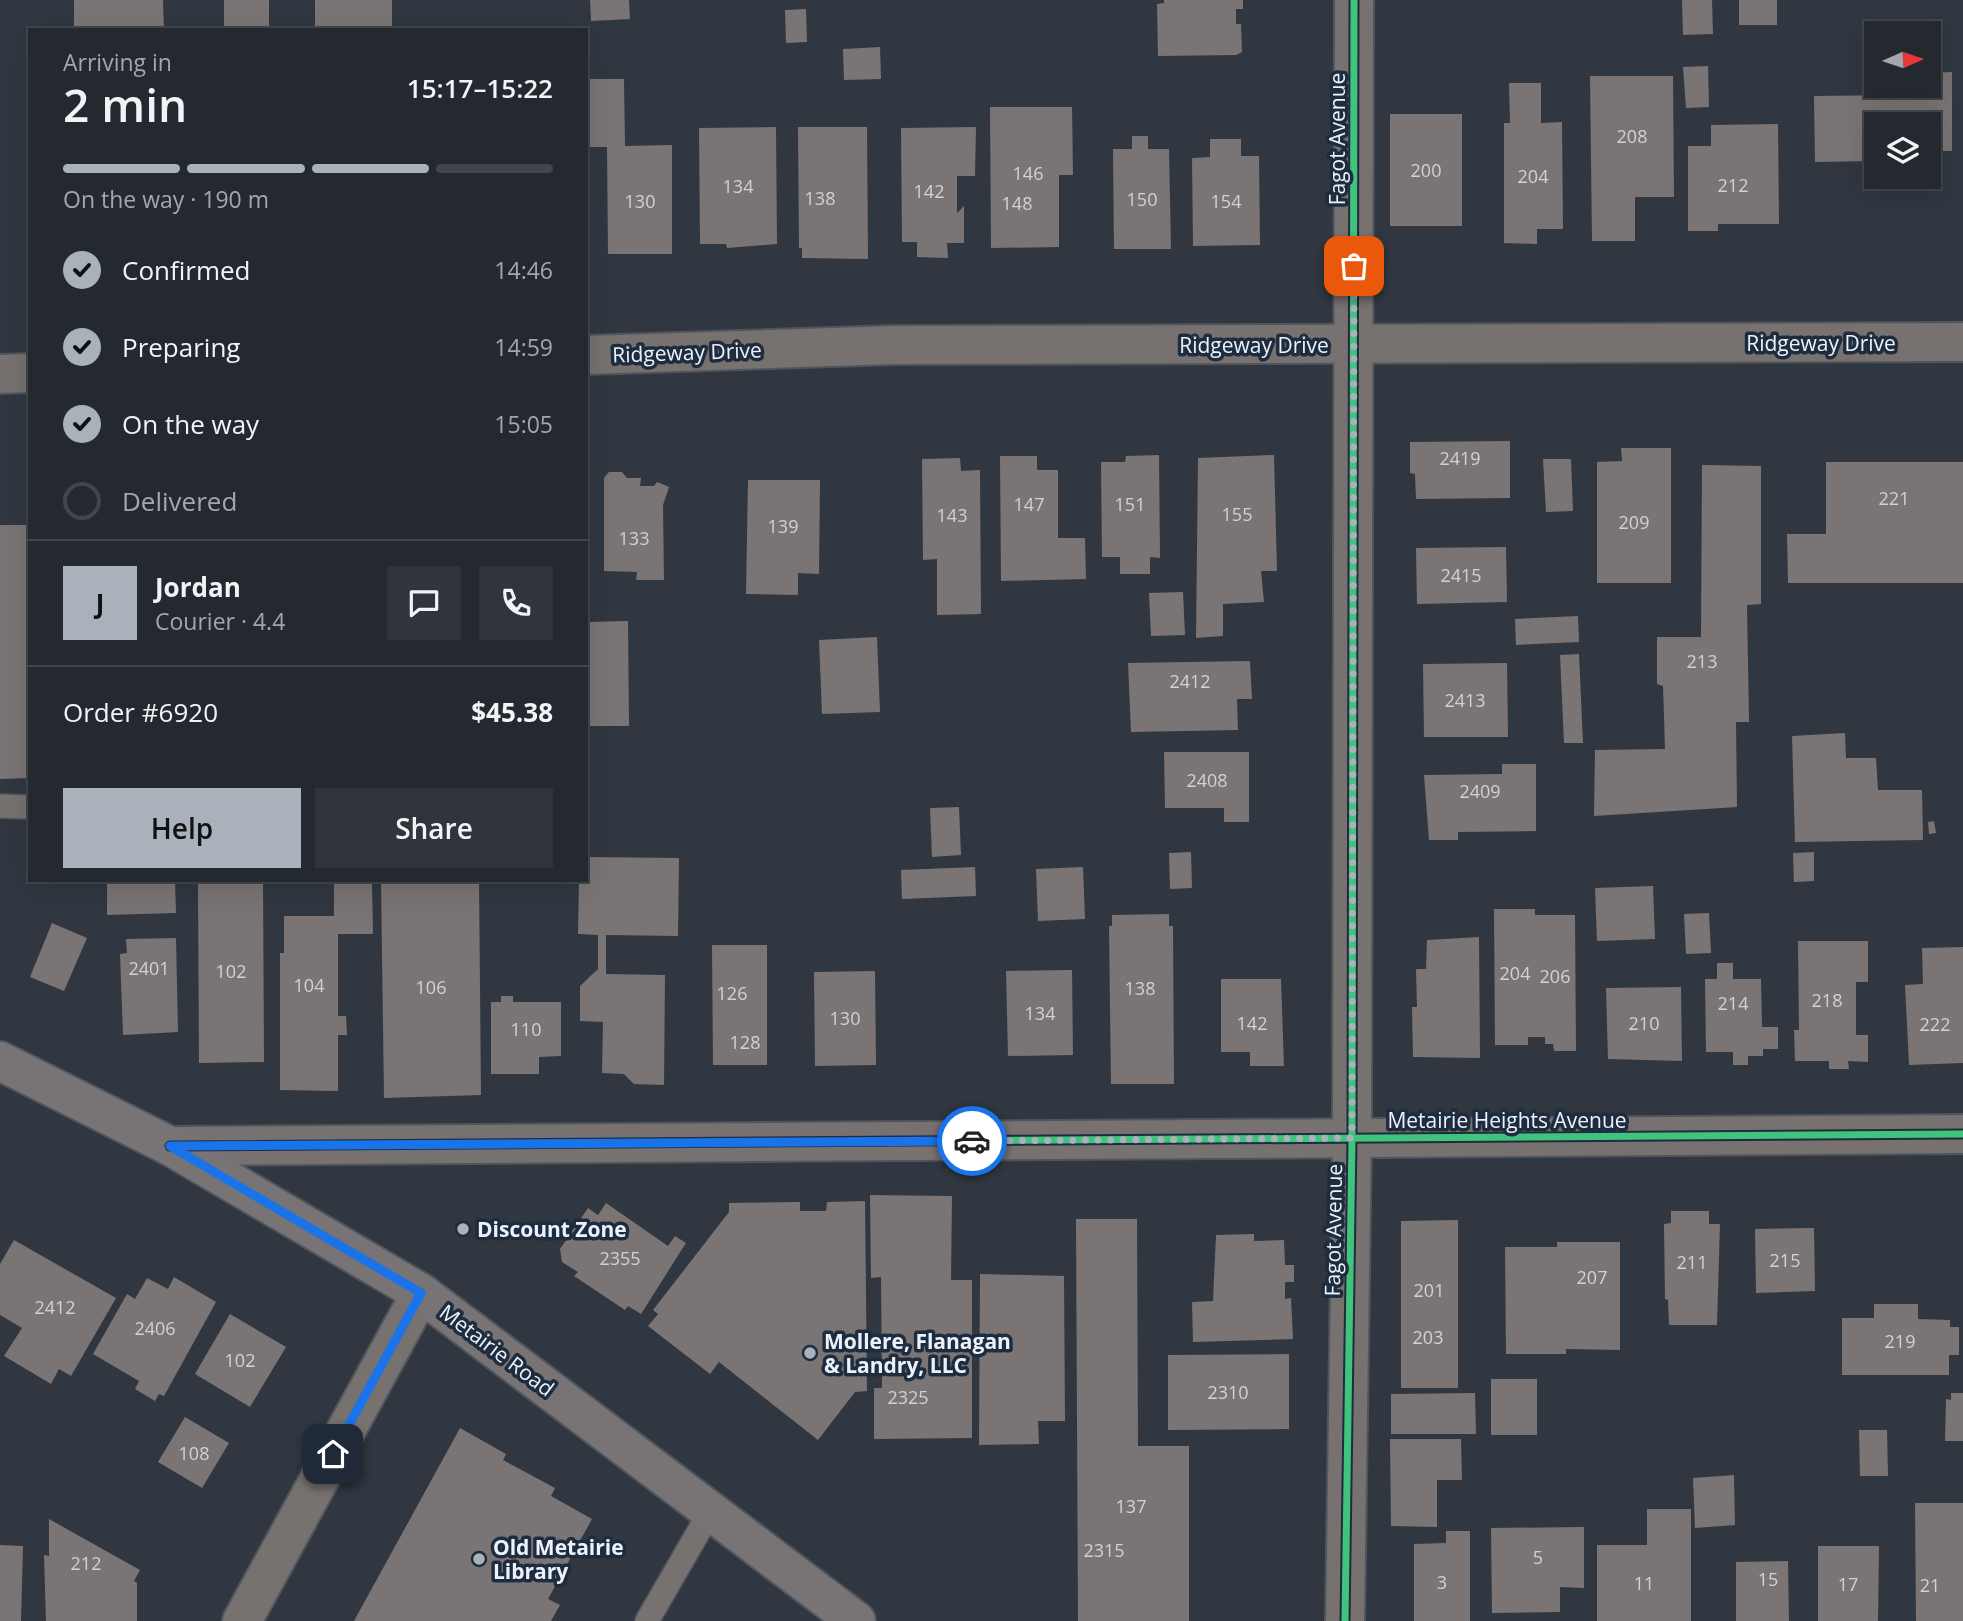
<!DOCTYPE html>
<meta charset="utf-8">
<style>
:root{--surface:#242930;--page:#30353c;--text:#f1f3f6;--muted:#a3a6ab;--line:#41454c;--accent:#a9b1bb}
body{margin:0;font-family:"Open Sans",sans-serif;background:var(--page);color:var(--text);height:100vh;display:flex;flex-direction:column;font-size:26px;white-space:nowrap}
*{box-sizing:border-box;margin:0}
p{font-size:23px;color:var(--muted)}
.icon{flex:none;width:38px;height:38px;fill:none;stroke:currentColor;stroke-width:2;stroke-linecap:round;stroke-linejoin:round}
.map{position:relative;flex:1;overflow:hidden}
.side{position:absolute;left:28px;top:28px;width:560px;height:854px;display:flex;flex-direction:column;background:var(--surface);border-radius:0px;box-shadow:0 7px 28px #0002,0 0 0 2px var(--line)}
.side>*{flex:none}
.needle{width:46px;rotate:87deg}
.fabs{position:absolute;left:1864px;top:21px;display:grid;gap:14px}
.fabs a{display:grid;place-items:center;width:77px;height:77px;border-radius:0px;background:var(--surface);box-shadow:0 7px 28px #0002,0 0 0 2px var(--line);font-size:35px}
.pin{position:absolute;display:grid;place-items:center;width:60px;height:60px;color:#fff;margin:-30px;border-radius:14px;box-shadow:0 4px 10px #0006}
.courier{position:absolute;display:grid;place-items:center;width:70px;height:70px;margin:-35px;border:5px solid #1a73e8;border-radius:50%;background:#fff;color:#222;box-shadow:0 2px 9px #0007}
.headline em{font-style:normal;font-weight:600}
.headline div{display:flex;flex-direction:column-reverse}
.headline{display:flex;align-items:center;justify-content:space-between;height:119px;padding:0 35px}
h1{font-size:46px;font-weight:600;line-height:52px}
.bar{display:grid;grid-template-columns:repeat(4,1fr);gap:10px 7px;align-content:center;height:84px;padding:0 35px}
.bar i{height:9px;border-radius:5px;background:var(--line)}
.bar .current{background:var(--accent)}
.bar p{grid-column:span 4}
.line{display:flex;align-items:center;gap:18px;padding:0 35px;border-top:2px solid var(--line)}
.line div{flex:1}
.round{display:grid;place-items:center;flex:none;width:74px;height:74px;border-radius:0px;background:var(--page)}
ol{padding:0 35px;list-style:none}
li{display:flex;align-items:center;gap:21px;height:77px}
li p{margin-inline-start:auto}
li .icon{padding:7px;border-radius:50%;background:var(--accent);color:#111;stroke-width:4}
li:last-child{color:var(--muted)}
li i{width:38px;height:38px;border:4px solid var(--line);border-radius:50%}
.primary-button{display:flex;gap:14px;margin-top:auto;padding:14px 35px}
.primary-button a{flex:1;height:80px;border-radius:0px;background:var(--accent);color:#111;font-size:28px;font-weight:600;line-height:80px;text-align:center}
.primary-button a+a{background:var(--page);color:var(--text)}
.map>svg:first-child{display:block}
.building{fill:#7b7475}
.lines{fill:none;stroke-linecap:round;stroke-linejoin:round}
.lane-casing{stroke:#4f555d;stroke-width:26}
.street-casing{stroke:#4f555d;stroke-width:42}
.secondary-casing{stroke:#4f555d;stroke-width:42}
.lane{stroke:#777170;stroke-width:23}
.street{stroke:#777170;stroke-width:38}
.secondary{stroke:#787374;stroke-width:38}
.cycleway-casing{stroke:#1f2c3d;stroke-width:11}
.cycleway{stroke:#40c37c;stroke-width:7}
.done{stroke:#a9b1bb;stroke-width:7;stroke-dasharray:0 12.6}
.route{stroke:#1a73e8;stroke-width:9}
.poi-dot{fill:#a9b1bb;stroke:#1f2c3d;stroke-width:2.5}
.labels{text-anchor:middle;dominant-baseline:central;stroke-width:7;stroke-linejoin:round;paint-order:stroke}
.number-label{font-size:18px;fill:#ced2db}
.street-label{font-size:21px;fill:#eaf2fd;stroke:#1f2c3d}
.poi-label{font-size:21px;font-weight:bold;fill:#eaf2fd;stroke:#1f2c3d;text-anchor:start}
</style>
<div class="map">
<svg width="1963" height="1621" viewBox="0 0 1963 1621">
<rect width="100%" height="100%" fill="#303740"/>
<g class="building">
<path d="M74 0H163L164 30H74Z"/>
<rect x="224" y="0" width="45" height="30"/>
<path d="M315 0H392V28L315 29Z"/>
<path d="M590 0H629L630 19 591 21Z"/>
<path d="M1164 0H1243V9H1236V24H1241L1242 52 1236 55 1158 56 1157 4 1164 3Z"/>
<path d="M1682 0H1712L1713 34 1683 35Z"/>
<rect x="1739" y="0" width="38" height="25"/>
<path d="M806 9 807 42 786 43 785 10Z"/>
<path d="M880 47 881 79 844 80 843 49Z"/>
<path d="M1708 66 1709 107 1686 108 1683 67Z"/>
<path d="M1952 72V151H1928V124H1876V161L1815 162 1814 96 1897 95V86H1928V73Z"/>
<path d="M1590 76H1673L1674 197H1635V241H1592Z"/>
<path d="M586 79H624L625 146 672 145V254H608L607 147H586Z"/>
<path d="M1509 83H1541V123L1562 122 1563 229H1537V244L1504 243V123H1510Z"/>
<path d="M990 107H1072L1073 175H1059V247L991 248Z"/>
<rect x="1390" y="114" width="72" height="112"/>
<path d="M1778 124 1779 224H1718V231H1688V146H1711V125Z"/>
<path d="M776 127 777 244 727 248 726 244H700L699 128Z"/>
<path d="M798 127H867L868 259 802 258V248H799Z"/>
<path d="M976 127 975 176H957V213L964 206V243H947L948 258 917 257V242H902L901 128Z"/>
<path d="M1132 136H1148V149H1169L1171 249H1114L1113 149H1132Z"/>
<path d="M1210 139H1241V156H1259L1260 245 1193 246 1192 158 1210 157Z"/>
<path d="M1510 441V498L1416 499 1415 474 1410 473V442Z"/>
<path d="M1621 448H1671V583H1597V462L1622 461Z"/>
<path d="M1159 455 1160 558 1150 557V574H1120V557H1102L1101 462H1125L1126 456Z"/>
<path d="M1274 455 1277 571H1261L1264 602 1223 604V636L1196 638 1198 458Z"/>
<path d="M1000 456H1037V470H1058V538H1085L1086 579 1001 581Z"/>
<path d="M960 458 961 471 980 470 981 614 937 615V559L923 560 922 459Z"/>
<path d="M1543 459H1571L1573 511 1546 512Z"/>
<path d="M1826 462H1963V583H1788L1787 534H1826Z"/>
<path d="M1702 465 1761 466V604L1747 605 1749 722H1736L1737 807 1594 816 1595 750 1665 749 1663 686 1657 684V637H1701Z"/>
<path d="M609 472H622L627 478H641L640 486H654L657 482 669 487 663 505 664 580H636L637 572 604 571V478Z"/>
<path d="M748 480H820L819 574 798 573V595L746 594Z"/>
<path d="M0 525H30V778L0 779Z"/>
<path d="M1506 547 1507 602 1417 604 1416 548Z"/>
<path d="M1183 592 1185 635 1151 636 1149 593Z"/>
<path d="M1578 616 1579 642 1516 645 1515 619Z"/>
<path d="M628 621 629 726H590L588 622Z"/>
<path d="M877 637 880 712 822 714 819 640Z"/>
<path d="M1579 654 1583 743H1564L1560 655Z"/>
<path d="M1250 661 1252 699H1237L1238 730 1131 732 1128 663Z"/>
<path d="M1507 663 1508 737H1424L1423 664Z"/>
<path d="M1845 733 1846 758H1876L1878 790H1922L1923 840 1795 842 1792 736Z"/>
<path d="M1164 752H1249V822H1224V808H1165Z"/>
<path d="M1502 764H1536V831L1458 832V840H1429L1424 775 1502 774Z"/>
<path d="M959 807 961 855 932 857 930 808Z"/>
<path d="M1934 821 1936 833 1929 834 1928 822Z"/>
<path d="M1191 852 1192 888 1170 889 1169 853Z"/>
<path d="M1814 852V881L1794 882 1793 853Z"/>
<path d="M586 857 679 858 678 936 606 935V974L665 975 664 1085 634 1084 624 1074 602 1073 603 1022 580 1021V986L598 969V935L578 934 579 880H586Z"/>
<path d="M975 867 976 896 902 899 901 870Z"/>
<path d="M1083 867 1085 919 1038 921 1036 869Z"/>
<path d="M107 880H175L176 913 107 915Z"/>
<path d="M263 880 264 1062 199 1063 198 881Z"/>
<path d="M381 880H479L481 1095 384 1098Z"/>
<path d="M334 883H372L373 934H338V1016H346L347 1035H338V1091L280 1090V953H284V916H334Z"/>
<path d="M1653 886 1655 939 1597 941 1595 888Z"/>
<path d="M1494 909H1535V915H1575L1576 1051H1554L1553 1044H1545V1037H1528V1045H1495Z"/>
<path d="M1709 913 1711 953 1686 954 1684 914Z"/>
<path d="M1169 914V926H1173L1174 1084H1111L1109 926H1112V915Z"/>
<path d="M52 923 87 938 64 991 30 977Z"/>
<path d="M1479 937 1480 1058 1413 1057 1412 1007H1417L1416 969H1426L1427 940Z"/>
<path d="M176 938 178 1032 123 1035 120 954 127 953 126 939Z"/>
<path d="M1798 941H1868V982H1856V1035H1868V1062L1848 1061 1849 1069H1829V1061H1795L1794 1030H1799Z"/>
<path d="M712 945H767V1065H713Z"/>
<path d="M1963 947V1063L1909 1065 1905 985 1923 984 1922 948Z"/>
<path d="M1717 963H1733V979H1761L1762 1027H1778V1049H1763V1056H1748V1065H1733V1052H1706L1705 979H1717Z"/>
<path d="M1072 970 1073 1055 1008 1056 1006 971Z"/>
<path d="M875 971 876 1065 815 1066 814 972Z"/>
<path d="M1221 979H1281L1284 1066H1250V1052H1221Z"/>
<path d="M1681 987 1682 1061 1608 1059 1606 988Z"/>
<path d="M501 996H513V1002H561V1056L539 1057V1074H491V1002H501Z"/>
<path d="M870 1195 952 1196 951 1280H972V1438L874 1439V1388H882L881 1277 871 1278Z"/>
<path d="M865 1201 867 1391 855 1392 818 1440 719 1362 710 1374 648 1326 658 1314 653 1310 729 1212V1203L800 1202V1211H826L827 1202Z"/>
<path d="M606 1203 668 1246 675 1236 686 1243 641 1314 628 1306 625 1310 574 1276 578 1272 562 1262 560 1249 588 1208 598 1215Z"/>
<path d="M1671 1211H1709V1224H1720L1717 1325H1669L1668 1300 1665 1299 1664 1224 1671 1223Z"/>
<path d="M1076 1219H1137L1138 1446H1189V1621H1078Z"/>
<path d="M1458 1220V1388H1401V1221Z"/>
<path d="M1814 1228 1815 1291 1756 1293 1755 1229Z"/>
<path d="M1254 1234V1241L1284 1240 1285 1265H1294V1282H1285V1299L1291 1298 1293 1339 1193 1342 1192 1302 1213 1301 1216 1235Z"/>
<path d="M14 1240 116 1298 71 1376 59 1369 51 1384 4 1356 22 1328 0 1315V1264Z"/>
<path d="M1557 1242H1620V1350L1566 1349V1354H1506L1505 1247H1557Z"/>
<path d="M980 1274 1064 1276 1065 1421H1038L1039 1444 979 1445Z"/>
<path d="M174 1277 216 1302 164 1396 159 1394 155 1401 135 1389 139 1381 93 1354 127 1294 135 1299 147 1278 168 1289Z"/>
<path d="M1874 1304H1918V1319L1950 1320V1327H1959V1355H1949V1375H1842V1318H1874Z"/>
<path d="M230 1314 286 1347 250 1407 195 1374Z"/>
<path d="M1289 1354V1429L1168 1430V1355Z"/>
<rect x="1491" y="1379" width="46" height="56"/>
<path d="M1475 1393 1476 1434H1391V1394Z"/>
<path d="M1951 1393H1963V1441H1945L1946 1399 1951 1400Z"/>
<path d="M185 1417 229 1443 202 1488 158 1462Z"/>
<path d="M460 1428 506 1454 503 1460 555 1488 551 1496 592 1519 548 1599 560 1605 551 1621H354Z"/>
<path d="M1859 1430H1887L1888 1476H1860Z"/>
<path d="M1390 1439H1461L1462 1480H1437V1527L1391 1526Z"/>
<path d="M1734 1475 1735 1525 1695 1528 1693 1478Z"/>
<path d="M1915 1503H1963V1621H1916Z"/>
<path d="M1647 1509H1691V1621H1597V1545H1647Z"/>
<path d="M49 1519 140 1570 134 1581 137 1583V1621H46L44 1555 49 1556Z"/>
<path d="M1584 1527V1588L1560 1587V1612L1492 1613 1491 1528Z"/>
<path d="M1446 1531H1470V1621H1414V1544L1446 1543Z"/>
<path d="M0 1545 23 1546 21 1621H0Z"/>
<path d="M1818 1546H1879L1878 1621H1818Z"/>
<path d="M1788 1561 1789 1621H1736V1562Z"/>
</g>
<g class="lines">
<defs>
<g id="lane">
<path d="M0 806 30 807"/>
<path d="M647 1621 710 1512"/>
</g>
<g id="street">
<path d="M586 355 895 345 1963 342"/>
<path d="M0 374 30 373"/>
<path d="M170 1146 1963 1134"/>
<path d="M242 1621 421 1293"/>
<path d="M1345 1621 1352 1138 1354 0"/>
</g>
<path id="secondary" d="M0 1061 170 1146 421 1293 856 1621"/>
</defs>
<use href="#lane" class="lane-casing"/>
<use href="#street" class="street-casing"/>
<use href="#secondary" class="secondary-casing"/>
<use href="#lane" class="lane"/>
<use href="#street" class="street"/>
<use href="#secondary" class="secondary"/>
<defs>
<g id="cycleway">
<path d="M170 1146 1963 1134"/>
<path d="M1345 1621 1352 1138 1354 0"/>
</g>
</defs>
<use href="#cycleway" class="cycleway-casing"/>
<use href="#cycleway" class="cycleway"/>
</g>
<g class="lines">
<path class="done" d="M972 1141 1352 1138 1354 266"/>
<path class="route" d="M333 1454 421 1293 170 1146 972 1141"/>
</g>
<g class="poi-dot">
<circle cx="463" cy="1229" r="7"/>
<circle cx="810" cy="1353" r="7"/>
<circle cx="479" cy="1559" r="7"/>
</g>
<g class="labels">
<g class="number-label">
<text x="1632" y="136">208</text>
<text x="1426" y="170">200</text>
<text x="1028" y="173">146</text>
<text x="1533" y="176">204</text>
<text x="1733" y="185">212</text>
<text x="738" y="186">134</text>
<text x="929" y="191">142</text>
<text x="820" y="198">138</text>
<text x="1142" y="199">150</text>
<text x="640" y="201">130</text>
<text x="1226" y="201">154</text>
<text x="1017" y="203">148</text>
<text x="1460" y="458">2419</text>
<text x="1894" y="498">221</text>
<text x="1029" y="504">147</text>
<text x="1130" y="504">151</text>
<text x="1237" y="514">155</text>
<text x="952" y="515">143</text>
<text x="1634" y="522">209</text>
<text x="783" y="526">139</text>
<text x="634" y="538">133</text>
<text x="1461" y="575">2415</text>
<text x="1702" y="661">213</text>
<text x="1190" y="681">2412</text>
<text x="1465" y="700">2413</text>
<text x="1207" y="780">2408</text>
<text x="1480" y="791">2409</text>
<text x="149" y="968">2401</text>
<text x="231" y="971">102</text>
<text x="1515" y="973">204</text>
<text x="1555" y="976">206</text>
<text x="309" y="985">104</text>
<text x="431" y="987">106</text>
<text x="1140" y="988">138</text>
<text x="732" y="993">126</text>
<text x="1827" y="1000">218</text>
<text x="1733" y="1003">214</text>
<text x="1040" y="1013">134</text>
<text x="845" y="1018">130</text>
<text x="1252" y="1023">142</text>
<text x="1644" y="1023">210</text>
<text x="1935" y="1024">222</text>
<text x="526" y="1029">110</text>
<text x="745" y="1042">128</text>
<text x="620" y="1258">2355</text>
<text x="1785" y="1260">215</text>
<text x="1692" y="1262">211</text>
<text x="1592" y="1277">207</text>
<text x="1429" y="1290">201</text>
<text x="55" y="1307">2412</text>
<text x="155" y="1328">2406</text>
<text x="1428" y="1337">203</text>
<text x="1900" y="1341">219</text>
<text x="240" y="1360">102</text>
<text x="1228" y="1392">2310</text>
<text x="908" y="1397">2325</text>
<text x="194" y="1453">108</text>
<text x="1131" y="1506">137</text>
<text x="1104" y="1550">2315</text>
<text x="1538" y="1557">5</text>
<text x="86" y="1563">212</text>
<text x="1768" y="1579">15</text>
<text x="1442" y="1582">3</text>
<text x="1644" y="1583">11</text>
<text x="1848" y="1584">17</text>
<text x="1930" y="1585">21</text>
</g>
<g class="street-label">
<text transform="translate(1337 139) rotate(-90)">Fagot Avenue</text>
<text x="1821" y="343">Ridgeway Drive</text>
<text x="1254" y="345">Ridgeway Drive</text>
<text transform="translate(687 352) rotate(-2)">Ridgeway Drive</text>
<text x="1507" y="1120">Metairie Heights Avenue</text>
<text transform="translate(1333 1230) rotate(-89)">Fagot Avenue</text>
<text transform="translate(497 1350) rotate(37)">Metairie Road</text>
</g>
<g class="poi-label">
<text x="477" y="1229">Discount Zone</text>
<text x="824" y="1341">Mollere, Flanagan<tspan x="824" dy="24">&amp; Landry, LLC</tspan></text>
<text x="493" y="1547">Old Metairie<tspan x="493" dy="24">Library</tspan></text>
</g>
</g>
</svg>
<div class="fabs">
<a><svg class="needle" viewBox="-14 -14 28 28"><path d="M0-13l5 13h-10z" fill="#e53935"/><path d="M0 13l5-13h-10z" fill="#a3a6ab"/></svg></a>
<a><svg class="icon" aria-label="layers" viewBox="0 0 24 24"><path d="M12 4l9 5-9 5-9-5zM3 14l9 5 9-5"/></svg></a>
</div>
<div class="pin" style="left:1354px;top:266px;background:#ea580c"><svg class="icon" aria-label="bag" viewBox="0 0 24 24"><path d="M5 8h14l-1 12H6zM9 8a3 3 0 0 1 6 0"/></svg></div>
<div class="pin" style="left:333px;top:1454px;background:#1f2937"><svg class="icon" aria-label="home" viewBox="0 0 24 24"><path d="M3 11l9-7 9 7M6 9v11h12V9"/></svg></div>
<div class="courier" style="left:972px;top:1141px"><svg class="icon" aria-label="car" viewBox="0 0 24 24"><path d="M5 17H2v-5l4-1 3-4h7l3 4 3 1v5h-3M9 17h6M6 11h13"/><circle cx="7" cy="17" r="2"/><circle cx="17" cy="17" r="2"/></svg></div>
<section class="side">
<div class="headline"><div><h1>2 min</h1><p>Arriving in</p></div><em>15:17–15:22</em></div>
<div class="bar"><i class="current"></i><i class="current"></i><i class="current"></i><i></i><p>On the way · 190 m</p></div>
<ol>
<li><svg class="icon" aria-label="check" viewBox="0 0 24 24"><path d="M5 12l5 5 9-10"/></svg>Confirmed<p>14:46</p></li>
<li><svg class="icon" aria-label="check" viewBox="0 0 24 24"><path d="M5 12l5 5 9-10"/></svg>Preparing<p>14:59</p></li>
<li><svg class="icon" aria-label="check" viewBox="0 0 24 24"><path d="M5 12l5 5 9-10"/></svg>On the way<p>15:05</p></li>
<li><i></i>Delivered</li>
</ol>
<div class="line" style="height:126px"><b class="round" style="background:var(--accent);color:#111">J</b><div><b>Jordan</b><p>Courier · 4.4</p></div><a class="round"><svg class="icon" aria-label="chat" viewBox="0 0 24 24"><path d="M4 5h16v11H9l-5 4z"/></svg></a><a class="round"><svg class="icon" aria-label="phone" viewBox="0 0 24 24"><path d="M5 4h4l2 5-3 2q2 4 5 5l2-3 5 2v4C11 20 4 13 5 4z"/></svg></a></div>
<div class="line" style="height:91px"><div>Order #6920</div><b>$45.38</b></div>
<div class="primary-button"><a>Help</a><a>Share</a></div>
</section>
</div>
